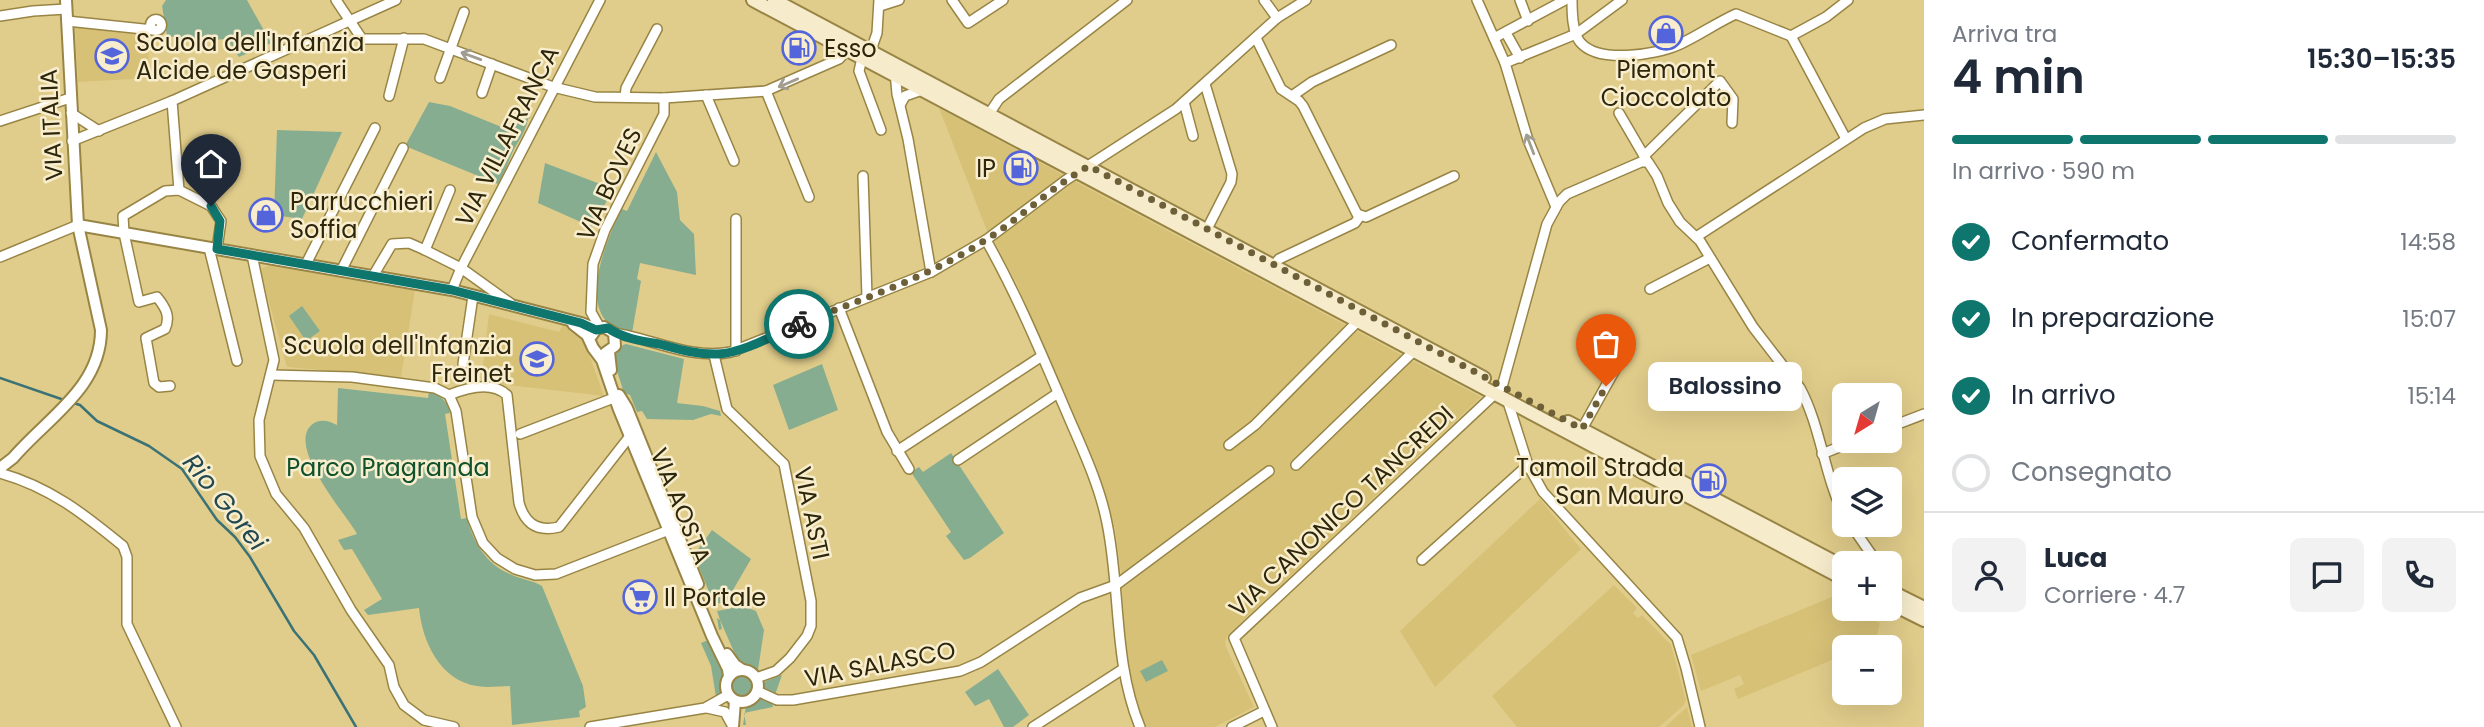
<!DOCTYPE html>
<html lang="it">
<meta charset="utf-8">
<style>
:root{--surface:#fff;--page:#f2f2f3;--text:#1f2937;--muted:#747a83;--line:#e0e1e3;--accent:#0f766e}
body{margin:0;font-family:Poppins,sans-serif;background:var(--page);color:var(--text);height:100vh;display:flex;flex-direction:column;font-size:26px;white-space:nowrap}
*{box-sizing:border-box;margin:0}
p{font-size:23px;color:var(--muted)}
.icon{flex:none;width:38px;height:38px;fill:none;stroke:currentColor;stroke-width:2;stroke-linecap:round;stroke-linejoin:round}
.map{position:relative;flex:1;overflow:hidden}
.side{display:flex;flex-direction:column;background:var(--surface);width:560px}
.side>*{flex:none}
.needle{width:46px;rotate:217deg}
.controls{position:absolute;left:1832px;top:383px;display:grid;gap:14px}
.controls a{display:grid;place-items:center;width:70px;height:70px;border-radius:10px;background:var(--surface);box-shadow:0 7px 28px #0002;font-size:35px}
.pin{position:absolute;display:grid;place-items:center;width:60px;height:60px;color:#fff;margin:-72px -30px;border-radius:50% 50% 50% 0;rotate:-45deg;box-shadow:0 0 7px #0007}
.pin .icon{rotate:45deg}
.courier{position:absolute;display:grid;place-items:center;width:70px;height:70px;margin:-35px;border:5px solid #0f766e;border-radius:50%;background:#fff;color:#222;box-shadow:0 2px 9px #0007}
.bubble{position:absolute;height:49px;border-radius:10px;background:var(--surface);box-shadow:0 7px 28px #0002;font-size:23px;font-weight:600;line-height:49px;text-align:center}
.headline em{font-style:normal;font-weight:600}
.headline div{display:flex;flex-direction:column-reverse}
.headline{display:flex;align-items:center;justify-content:space-between;height:119px;padding:0 28px}
h1{font-size:46px;font-weight:600;line-height:52px}
.bar{display:grid;grid-template-columns:repeat(4,1fr);gap:10px 7px;align-content:center;height:84px;padding:0 28px}
.bar i{height:9px;border-radius:5px;background:var(--line)}
.bar .current{background:var(--accent)}
.bar p{grid-column:span 4}
.line{display:flex;align-items:center;gap:18px;padding:0 28px;border-top:2px solid var(--line)}
.line div{flex:1}
.round{display:grid;place-items:center;flex:none;width:74px;height:74px;border-radius:10px;background:var(--page)}
ol{padding:0 28px;list-style:none}
li{display:flex;align-items:center;gap:21px;height:77px}
li p{margin-inline-start:auto}
li .icon{padding:7px;border-radius:50%;background:var(--accent);color:#fff;stroke-width:4}
li:last-child{color:var(--muted)}
li i{width:38px;height:38px;border:4px solid var(--line);border-radius:50%}
main{display:flex;flex:1;min-height:0}
.map>svg:first-child{display:block}
.built{fill:#d7c177}
.green{fill:#87ad91}
.lines{fill:none;stroke-linecap:round;stroke-linejoin:round}
.stream{stroke:#3a7276;stroke-width:2.5}
.minor-casing{stroke:#988545;stroke-width:12}
.tertiary-casing{stroke:#988545;stroke-width:14}
.secondary-casing{stroke:#988545;stroke-width:16}
.minor{stroke:#fff;stroke-width:9}
.tertiary{stroke:#fff;stroke-width:10}
.secondary{stroke:#f6eccc;stroke-width:12}
.oneway{stroke:#a19d91}
.done{stroke:#6d6038;stroke-width:7;stroke-dasharray:0 12.6}
.route{stroke:#0f766e;stroke-width:9}
.labels{text-anchor:middle;dominant-baseline:central;stroke-width:5;stroke-linejoin:round;paint-order:stroke}
.poi-label{font-size:24px;fill:#2e260b;stroke:#f8eece;text-anchor:start}
.street-label{font-size:24px;fill:#2e260b;stroke:#f8eece}
.park-label{font-size:24px;fill:#0e512b;stroke:#f8eece}
.water-label{font-size:26px;font-style:italic;fill:#224850;stroke:#f8eece}
</style>
<main>
<div class="map">
<svg width="1924" height="727" viewBox="0 0 1924 727">
<rect width="100%" height="100%" fill="#e1cd8b"/>
<g class="built">
<path d="M75 26 147 35 150 78 78 82Z"/>
<path d="M939 108 1065 176 989 236Z"/>
<path d="M1072 180 1481 397 1229 634 1225 641 1226 647 1254 707 1215 727H1145L1143 722 1134 692 1126 649 1121 574 1115 528 1110 512 1017 284 992 237Z"/>
<path d="M270 265 415 290 401 377 287 367 261 273 262 268Z"/>
<path d="M489 314 559 332 563 325 577 331 583 337 604 396 481 382Z"/>
<path d="M1540 499 1581 549 1435 687 1400 631Z"/>
<path d="M1614 585 1637 608 1633 613 1638 618 1642 615 1671 645 1686 700 1683 706 1659 727H1517L1492 696Z"/>
<path d="M1844 592V609H1876L1873 619 1880 623 1875 642 1862 647 1844 648V655L1738 699 1734 689 1744 684 1740 675 1701 691 1691 655Z"/>
<path d="M1687 707 1692 727H1665Z"/>
</g>
<g class="green">
<path d="M166 0H247L271 43 239 57 227 39 195 41 167 36 162 6Z"/>
<path d="M429 102 450 106 504 128 533 116 528 119C526 129 522 136 517 144 509 157 507 170 498 184L405 146Z"/>
<path d="M277 130 342 132 302 219 274 215Z"/>
<path d="M656 152 677 192 680 220 694 234 696 275 640 263 637 279 641 281 632 333C571 326 604 243 622 209L627 211Z"/>
<path d="M545 163 608 187V199L592 227 538 203Z"/>
<path d="M302 306 320 331 306 341 289 316Z"/>
<path d="M626 344 684 359 677 403 703 406 720 411 721 416 711 414 693 420 647 419 642 411 637 412 630 395 624 393 617 371 615 356 623 345Z"/>
<path d="M822 364 838 410 789 430 773 385Z"/>
<path d="M338 388 428 398 429 392C440 394 448 402 450 413L445 414 461 519 467 518C473 542 486 564 510 574 520 579 532 580 542 586L583 686 586 707 579 711 580 717 512 725 510 686C500 686 488 688 477 686 440 681 422 641 419 608L368 615 364 610 382 599 352 549 344 550 338 540 357 534C347 515 280 440 316 422 324 419 331 422 337 425Z"/>
<path d="M951 453 1004 533 970 558 964 560 946 536 951 532 911 472 919 467 923 472Z"/>
<path d="M712 530 751 559 726 602 714 604 694 555Z"/>
<path d="M743 606 756 611 764 630 758 670 738 661 720 620 722 629 719 630 717 618 720 620 717 611Z"/>
<path d="M711 639 726 672 722 691 716 697 711 666 701 643Z"/>
<path d="M1162 660 1168 671 1146 682 1140 671Z"/>
<path d="M998 669 1029 715 1013 727H1004L989 699 975 706 965 692Z"/>
<circle cx="742" cy="685" r="11"/>
<path d="M782 675 775 695 762 687 764 682Z"/>
<path d="M760 699 772 703 773 707 744 713 746 725H743L746 706Z"/>
</g>
<g class="lines">
<g class="stream">
<path d="M0 378 67 401"/>
<path d="M73 403 80 405 97 421 149 446 182 469 217 520 235 537 250 557 294 631 314 655 356 727"/>
</g>
<defs>
<g id="minor">
<path d="M336 0 362 39H424L553 87 595 97 664 98 766 91 839 59 847 50"/>
<path d="M952 0 968 23 1003 0"/>
<path d="M1264 0 1277 18"/>
<path d="M1477 0 1505 63 1528 140 1556 207"/>
<path d="M1520 0 1528 21"/>
<path d="M1572 0C1572 12 1572 32 1580 42 1598 64 1655 55 1678 45 1698 36 1716 23 1736 14L1791 36 1826 17 1848 0"/>
<path d="M880 6 899 0"/>
<path d="M0 16 33 11 66 9"/>
<circle cx="156" cy="25" r="5.5"/>
<path d="M67 21 153 30"/>
<path d="M1506 33 1520 58"/>
<path d="M1791 36 1846 139"/>
<path d="M1256 38 1281 89 1299 101 1303 106 1357 214 1366 217 1454 176"/>
<path d="M1494 38 1565 0"/>
<path d="M869 56 877 33 879 0"/>
<path d="M862 58 859 71 881 130"/>
<path d="M1505 63 1576 34 1622 0"/>
<path d="M895 71 897 94 908 139 931 272"/>
<path d="M440 78 464 12"/>
<path d="M1205 84 1232 174 1231 182 1207 229"/>
<path d="M766 91 809 197"/>
<path d="M482 93 492 64"/>
<path d="M706 95 734 161"/>
<path d="M389 96 404 38"/>
<path d="M1292 96 1312 82 1391 45"/>
<path d="M625 97 626 88 657 29"/>
<path d="M172 101 179 190"/>
<path d="M1184 102 1193 136"/>
<path d="M900 105 905 96 922 90"/>
<path d="M71 113 99 131"/>
<path d="M1619 113 1647 161"/>
<path d="M989 114 999 99 1127 0"/>
<path d="M0 121 70 98"/>
<path d="M72 141 172 101 396 0"/>
<path d="M1644 156 1720 81 1733 99 1732 123"/>
<path d="M863 176 867 297"/>
<path d="M1696 237 1864 128 1885 119 1924 115"/>
<path d="M986 240C1016 293 1039 348 1063 404 1079 442 1099 482 1107 523 1121 591 1113 662 1140 727"/>
<path d="M209 248 237 361"/>
<path d="M425 250 450 190"/>
<path d="M252 255 274 360 259 420 260 456 276 494 304 528 351 610 389 665 394 687 404 705 424 720 454 727"/>
<path d="M0 257 78 225"/>
<path d="M306 264 375 128"/>
<path d="M1270 270 1279 259 1355 223 1360 216"/>
<path d="M341 271 403 148"/>
<path d="M373 276 392 244 409 243 425 250 461 268 510 303"/>
<path d="M1650 289 1710 258"/>
<path d="M452 290 461 268 600 0"/>
<path d="M839 308 887 432 909 469"/>
<path d="M600 328 591 312 593 264 605 230 664 114V98"/>
<path d="M614 333C653 339 691 360 731 352L931 272 986 240 1066 180 1176 109 1277 18 1306 0"/>
<path d="M736 351V219"/>
<path d="M714 355 727 409 784 464 811 601V626L807 636 790 658 776 671 756 678"/>
<path d="M463 364 473 296"/>
<path d="M271 375 352 377 435 388 449 395 456 411 472 517 483 543 497 558 515 569 535 575 556 574 669 530"/>
<path d="M1764 385 1790 373"/>
<path d="M170 386 159 387 154 383 146 338 165 329C171 316 165 307 157 297L139 302 124 233 123 216 165 191 179 190 211 206 221 221 217 249"/>
<path d="M1502 387 1547 224 1559 202 1567 194 1641 162H1648L1657 176 1668 203 1680 222 1700 241 1753 327 1800 388C1821 427 1824 475 1844 515"/>
<path d="M449 395C466 388 492 381 507 395L519 503C525 524 538 532 559 527L630 436"/>
<path d="M1507 399 1528 465 1543 492 1677 638 1686 668 1700 727"/>
<path d="M1890 427 1924 414"/>
<path d="M1582 429 1617 366"/>
<path d="M520 434 619 396"/>
<path d="M1229 445 1255 425 1358 321"/>
<path d="M897 451 1042 356"/>
<path d="M1822 454 1854 441"/>
<path d="M958 460 1058 393"/>
<path d="M1296 465 1414 351"/>
<path d="M0 473C50 487 84 514 123 546L127 557V624L176 727"/>
<path d="M1851 525 1878 564"/>
<path d="M1422 560 1528 465"/>
<path d="M1890 579 1895 597"/>
<path d="M757 691 777 700H793L960 671 981 662 1080 598 1116 585 1269 471"/>
<path d="M707 708 725 712 732 725"/>
<path d="M590 727 705 708 728 695"/>
<path d="M1033 727 1123 669"/>
<path d="M1232 727 1264 711"/>
<path d="M1272 727 1234 638 1498 391"/>
</g>
<g id="tertiary">
<path d="M78 225 452 290 581 323 596 329"/>
<path d="M573 324 587 335 593 348 602 360 618 407 712 636 728 669 729 676"/>
<path d="M592 335 596 329 604 327 614 333 615 346 605 353"/>
<path d="M609 352 611 370"/>
<path d="M619 395 627 408 698 584"/>
<path d="M0 468 13 458C47 418 101 388 101 330L78 225 66 0"/>
<path d="M727 654 735 665 741 669"/>
<circle cx="742" cy="686" r="16"/>
<path d="M733 727 735 701"/>
</g>
<g id="secondary">
<path d="M753 0 1844 579"/>
<path d="M774 0 1484 378"/>
<path d="M1568 422 1844 567"/>
<path d="M1890 591 1924 608"/>
<path d="M1890 603 1924 620"/>
</g>
</defs>
<use href="#minor" class="minor-casing"/>
<use href="#tertiary" class="tertiary-casing"/>
<use href="#secondary" class="secondary-casing"/>
<use href="#minor" class="minor"/>
<use href="#tertiary" class="tertiary"/>
<use href="#secondary" class="secondary"/>
</g>
<defs><path id="oneway-shaft" d="M-6 0H5M1.5-3L5.5 0L1.5 3" fill="none" stroke-width="1.6" stroke-linecap="round" stroke-linejoin="round" transform="scale(1.75)"/></defs>
<g class="oneway">
<use href="#oneway-shaft" transform="translate(471 56) rotate(-160)"/>
<use href="#oneway-shaft" transform="translate(788 83) rotate(157)"/>
<use href="#oneway-shaft" transform="translate(1530 144) rotate(-111)"/>
</g>
<g class="lines">
<path class="done" d="M799 324C862 299 927 278 984 241 1021 218 1051 187 1089 166L1582 429 1606 386"/>
<path class="route" d="M211 206 220 221 217 249 452 290 581 323 596 330 608 328C622 338 641 341 659 344 678 349 698 355 718 354 743 353 776 334 799 324"/>
</g>
<defs>
<symbol id="shop-ring" viewBox="-11 -11 22 22"><circle r="9.5" fill="#f8eece" stroke="#5465db" stroke-width="1.5"/><path d="M-5-2.5h2.3a2.7 3.5 0 0 1 5.4 0H5L5.5 6h-11ZM-1.5-2.5h3a1.5 2.3 0 0 0-3 0Z" fill="#5465db"/></symbol>
<symbol id="fuel-ring" viewBox="-11 -11 22 22"><circle r="9.5" fill="#f8eece" stroke="#5465db" stroke-width="1.5"/><path d="M-5.5-6h7V0h2V4h1.3V-2.5L3-4.5l.8-.8L6-3V5H2.5V1h-1V6h-7ZM-4.2-4.7v3.2H.2V-4.7Z" fill="#5465db"/></symbol>
<symbol id="school-ring" viewBox="-11 -11 22 22"><circle r="9.5" fill="#f8eece" stroke="#5465db" stroke-width="1.5"/><path d="M0-5L7-2L0 1L-7-2ZM-4 1L0 2.5L4 1V4Q0 6-4 4Z" fill="#5465db"/></symbol>
<symbol id="supermarket-ring" viewBox="-11 -11 22 22"><circle r="9.5" fill="#f8eece" stroke="#5465db" stroke-width="1.5"/><path d="M-6-5.5h2.5l.6 2H6L4.5 2H-2.5L-4.4-4H-6ZM-1.5 3.2a1.3 1.3 0 1 0 .1 0ZM3 3.2a1.3 1.3 0 1 0 .1 0Z" fill="#5465db"/></symbol>
</defs>
<g fill-rule="evenodd">
<use href="#shop-ring" x="1647" y="14" width="38" height="38"/>
<use href="#fuel-ring" x="780" y="29" width="38" height="38"/>
<use href="#school-ring" x="93" y="37" width="38" height="38"/>
<use href="#fuel-ring" x="1002" y="149" width="38" height="38"/>
<use href="#shop-ring" x="247" y="196" width="38" height="38"/>
<use href="#school-ring" x="518" y="340" width="38" height="38"/>
<use href="#fuel-ring" x="1690" y="462" width="38" height="38"/>
<use href="#supermarket-ring" x="621" y="578" width="38" height="38"/>
</g>
<g class="labels">
<g class="poi-label">
<text x="136" y="42">Scuola dell'Infanzia<tspan x="136" dy="28">Alcide de Gasperi</tspan></text>
<text x="824" y="48">Esso</text>
<text x="1666" y="69" text-anchor="middle">Piemont<tspan x="1666" dy="28">Cioccolato</tspan></text>
<text x="996" y="168" text-anchor="end">IP</text>
<text x="290" y="201">Parrucchieri<tspan x="290" dy="28">Soffia</tspan></text>
<text x="512" y="345" text-anchor="end">Scuola dell'Infanzia<tspan x="512" dy="28">Freinet</tspan></text>
<text x="1684" y="467" text-anchor="end">Tamoil Strada<tspan x="1684" dy="28">San Mauro</tspan></text>
<text x="664" y="597">Il Portale</text>
</g>
<g class="street-label">
<text transform="translate(51 125) rotate(-93)">VIA ITALIA</text>
<text transform="translate(507 136) rotate(-63)">VIA VILLAFRANCA</text>
<text transform="translate(609 184) rotate(-65)">VIA BOVES</text>
<text transform="translate(681 506) rotate(68)">VIA AOSTA</text>
<text transform="translate(1341 511) rotate(-43)">VIA CANONICO TANCREDI</text>
<text transform="translate(812 513) rotate(78)">VIA ASTI</text>
<text transform="translate(880 664) rotate(-11)">VIA SALASCO</text>
</g>
<g class="park-label">
<text x="388" y="467">Parco Pragranda</text>
</g>
<g class="water-label">
<text transform="translate(225 502) rotate(51)">Rio Gorei</text>
</g>
</g>
</svg>
<div class="controls">
<a><svg class="needle" viewBox="-14 -14 28 28"><path d="M0-13l5 13h-10z" fill="#e53935"/><path d="M0 13l5-13h-10z" fill="#747a83"/></svg></a>
<a><svg class="icon" aria-label="layers" viewBox="0 0 24 24"><path d="M12 4l9 5-9 5-9-5zM3 14l9 5 9-5"/></svg></a>
<a>+</a>
<a>−</a>
</div>
<div class="pin" style="left:1606px;top:386px;background:#ea580c"><svg class="icon" aria-label="bag" viewBox="0 0 24 24"><path d="M5 8h14l-1 12H6zM9 8a3 3 0 0 1 6 0"/></svg></div>
<div class="pin" style="left:211px;top:206px;background:#1f2937"><svg class="icon" aria-label="home" viewBox="0 0 24 24"><path d="M3 11l9-7 9 7M6 9v11h12V9"/></svg></div>
<div class="courier" style="left:799px;top:324px"><svg class="icon" aria-label="bike" viewBox="0 0 24 24"><circle cx="6" cy="16" r="4"/><circle cx="18" cy="16" r="4"/><path d="M6 16l4-8h5l3 8M10 8l3 8H6M13 5h3"/></svg></div>
<div class="bubble" style="left:1648px;top:362px;width:154px">Balossino</div>
</div>
<section class="side">
<div class="headline"><div><h1>4 min</h1><p>Arriva tra</p></div><em>15:30–15:35</em></div>
<div class="bar"><i class="current"></i><i class="current"></i><i class="current"></i><i></i><p>In arrivo · 590 m</p></div>
<ol>
<li><svg class="icon" aria-label="check" viewBox="0 0 24 24"><path d="M5 12l5 5 9-10"/></svg>Confermato<p>14:58</p></li>
<li><svg class="icon" aria-label="check" viewBox="0 0 24 24"><path d="M5 12l5 5 9-10"/></svg>In preparazione<p>15:07</p></li>
<li><svg class="icon" aria-label="check" viewBox="0 0 24 24"><path d="M5 12l5 5 9-10"/></svg>In arrivo<p>15:14</p></li>
<li><i></i>Consegnato</li>
</ol>
<div class="line" style="height:126px"><a class="round"><svg class="icon" aria-label="person" viewBox="0 0 24 24"><circle cx="12" cy="8" r="4"/><path d="M4 21q1-7 8-7t8 7"/></svg></a><div><b>Luca</b><p>Corriere · 4.7</p></div><a class="round"><svg class="icon" aria-label="chat" viewBox="0 0 24 24"><path d="M4 5h16v11H9l-5 4z"/></svg></a><a class="round"><svg class="icon" aria-label="phone" viewBox="0 0 24 24"><path d="M5 4h4l2 5-3 2q2 4 5 5l2-3 5 2v4C11 20 4 13 5 4z"/></svg></a></div>
</section>
</main>
